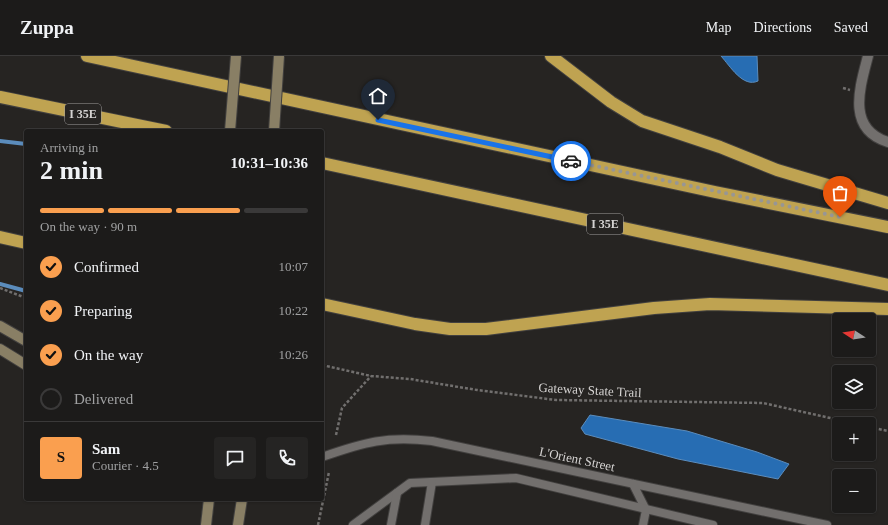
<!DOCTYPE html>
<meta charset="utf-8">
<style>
:root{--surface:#1c1b1a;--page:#252423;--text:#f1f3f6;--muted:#a0a1a2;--line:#3a3939;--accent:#fa9f4f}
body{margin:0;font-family:"Times New Roman",serif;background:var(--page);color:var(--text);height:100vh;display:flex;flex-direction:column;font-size:15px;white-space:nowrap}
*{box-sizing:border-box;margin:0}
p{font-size:13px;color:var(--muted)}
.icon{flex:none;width:22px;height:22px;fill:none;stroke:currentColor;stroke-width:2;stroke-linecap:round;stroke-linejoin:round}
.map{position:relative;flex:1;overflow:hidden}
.sheet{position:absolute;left:24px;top:73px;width:300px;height:372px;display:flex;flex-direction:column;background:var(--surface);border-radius:4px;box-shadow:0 1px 3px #0004,0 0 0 1px var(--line)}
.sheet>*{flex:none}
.needle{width:26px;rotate:282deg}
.controls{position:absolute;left:832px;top:257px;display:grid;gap:8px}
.controls a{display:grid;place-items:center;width:44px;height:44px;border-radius:4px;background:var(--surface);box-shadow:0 1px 3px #0004,0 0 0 1px var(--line);font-size:20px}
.pin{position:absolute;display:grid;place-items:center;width:34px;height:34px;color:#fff;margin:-41px -17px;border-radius:50% 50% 50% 0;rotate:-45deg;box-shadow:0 0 4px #0007}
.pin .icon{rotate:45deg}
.courier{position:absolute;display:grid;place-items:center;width:40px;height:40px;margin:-20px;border:3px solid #1a73e8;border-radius:50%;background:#fff;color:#222;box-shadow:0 1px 5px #0007}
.head em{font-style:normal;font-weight:800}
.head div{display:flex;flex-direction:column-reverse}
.head{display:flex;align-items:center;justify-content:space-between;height:68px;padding:0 16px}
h1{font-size:26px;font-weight:800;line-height:30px}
.bar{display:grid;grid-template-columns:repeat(4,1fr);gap:6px 4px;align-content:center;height:48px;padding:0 16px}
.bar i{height:5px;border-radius:3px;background:var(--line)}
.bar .current{background:var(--accent)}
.bar p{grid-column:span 4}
.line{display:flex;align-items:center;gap:10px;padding:0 16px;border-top:1px solid var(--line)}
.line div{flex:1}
.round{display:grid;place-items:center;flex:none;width:42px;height:42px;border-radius:4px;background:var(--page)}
ol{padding:0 16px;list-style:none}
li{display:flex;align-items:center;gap:12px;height:44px}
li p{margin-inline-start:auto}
li .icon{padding:4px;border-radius:50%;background:var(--accent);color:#111;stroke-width:4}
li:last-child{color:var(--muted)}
li i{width:22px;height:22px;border:2px solid var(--line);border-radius:50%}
header{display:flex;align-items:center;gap:24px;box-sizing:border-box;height:56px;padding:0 20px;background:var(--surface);border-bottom:1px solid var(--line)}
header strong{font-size:19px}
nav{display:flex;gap:22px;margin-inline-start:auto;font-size:14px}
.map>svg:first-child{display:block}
.water{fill:#276db3;stroke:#5b8cbc}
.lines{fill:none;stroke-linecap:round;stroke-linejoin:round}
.stream{stroke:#5b8cbc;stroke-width:4}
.lane-casing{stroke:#42403f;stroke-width:10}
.street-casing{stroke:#42403f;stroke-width:12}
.secondary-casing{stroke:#42403f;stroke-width:12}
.highway-casing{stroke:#42403f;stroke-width:14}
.path{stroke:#716f6e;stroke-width:2.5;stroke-dasharray:3 2;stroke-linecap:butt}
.lane{stroke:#726f6d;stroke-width:8}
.street{stroke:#726f6d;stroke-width:10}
.secondary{stroke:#897f65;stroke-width:10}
.highway{stroke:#bfa351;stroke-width:12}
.secondary-bridge-casing{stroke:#42403f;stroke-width:12;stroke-linecap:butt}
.secondary-bridge{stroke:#897f65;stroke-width:10}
.done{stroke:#989694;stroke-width:4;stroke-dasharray:0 7.2}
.route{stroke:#1a73e8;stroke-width:5}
.labels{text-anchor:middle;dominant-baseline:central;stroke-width:3;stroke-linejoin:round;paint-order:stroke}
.shield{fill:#262422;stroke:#a09e9d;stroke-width:1}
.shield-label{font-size:12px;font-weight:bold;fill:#d5d3d2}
.street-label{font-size:13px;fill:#d5d3d2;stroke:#262422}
</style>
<header>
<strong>Zuppa</strong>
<nav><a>Map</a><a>Directions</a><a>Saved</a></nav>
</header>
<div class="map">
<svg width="888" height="469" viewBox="0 0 888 469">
<rect width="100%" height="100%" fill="#262422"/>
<g class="water">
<path d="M721 0H757L758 25C743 32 730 10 721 0Z"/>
<path d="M590 359 687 375 757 396 789 408 778 423 678 403 585 378 581 372Z"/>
</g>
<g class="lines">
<g class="stream">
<path d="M0 85 26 88"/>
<path d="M0 228 26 235"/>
</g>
<defs>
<g id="lane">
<path d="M322 401C365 386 386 380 432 385L827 469"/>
<path d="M633 428 646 454 643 469"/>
<path d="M353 469 410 427 516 422 713 469"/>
<path d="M391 469 397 437"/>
<path d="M425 469 432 426"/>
</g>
<path id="street" d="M868 0C860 31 846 73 888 86"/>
<g id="secondary">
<path d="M0 270 26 285"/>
<path d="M0 293 26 309"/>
<path d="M206 469 209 443"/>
<path d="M238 469 242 443"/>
</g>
<g id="highway">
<path d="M87 0 715 136 888 171"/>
<path d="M551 0 611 46 642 65 720 91 777 114 888 147"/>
<path d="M0 41 166 75"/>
<path d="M322 107 888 229"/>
<path d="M0 181 26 187"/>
<path d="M322 248 415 268 450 273H486L654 252 710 248 888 253"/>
</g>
</defs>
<use href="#lane" class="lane-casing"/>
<use href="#street" class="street-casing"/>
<use href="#secondary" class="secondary-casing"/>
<use href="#highway" class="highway-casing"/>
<g class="path">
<path d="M843 32 850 34"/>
<path d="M0 232 26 242"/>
<path d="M322 309 371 320 410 323 477 334 556 344 763 347 857 368"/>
<path d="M869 371 888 375"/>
<path d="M336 379 342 352 371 320"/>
<path d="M318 469 329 416"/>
</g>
<use href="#lane" class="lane"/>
<use href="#street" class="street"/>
<use href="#secondary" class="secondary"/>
<use href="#highway" class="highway"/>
<defs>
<g id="secondary-bridge">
<path d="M230 75 236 0"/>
<path d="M274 75 279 0"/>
</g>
</defs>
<use href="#secondary-bridge" class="secondary-bridge-casing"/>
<use href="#secondary-bridge" class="secondary-bridge"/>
</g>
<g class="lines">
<path class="done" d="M571 105 840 161"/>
<path class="route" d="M378 64 571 105"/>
</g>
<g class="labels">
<g class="shield">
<rect x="65" y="48" width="36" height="20" rx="3"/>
<rect x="587" y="158" width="36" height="20" rx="3"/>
</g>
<g class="shield-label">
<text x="83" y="58">I 35E</text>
<text x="605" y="168">I 35E</text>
</g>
<g class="street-label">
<text transform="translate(590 334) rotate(3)">Gateway State Trail</text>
<text transform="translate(577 403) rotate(12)">L'Orient Street</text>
</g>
</g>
</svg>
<div class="controls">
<a><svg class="needle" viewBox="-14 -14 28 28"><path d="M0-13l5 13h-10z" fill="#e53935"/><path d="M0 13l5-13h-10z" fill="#a0a1a2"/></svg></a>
<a><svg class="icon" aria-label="layers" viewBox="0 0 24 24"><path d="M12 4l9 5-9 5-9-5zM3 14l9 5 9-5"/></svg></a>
<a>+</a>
<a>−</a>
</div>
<div class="pin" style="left:840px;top:161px;background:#ea580c"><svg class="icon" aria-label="bag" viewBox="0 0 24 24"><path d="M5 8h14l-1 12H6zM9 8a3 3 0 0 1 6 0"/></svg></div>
<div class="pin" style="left:378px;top:64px;background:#1f2937"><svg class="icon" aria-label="home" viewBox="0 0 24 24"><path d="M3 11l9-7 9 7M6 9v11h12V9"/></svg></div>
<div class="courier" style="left:571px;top:105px"><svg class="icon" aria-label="car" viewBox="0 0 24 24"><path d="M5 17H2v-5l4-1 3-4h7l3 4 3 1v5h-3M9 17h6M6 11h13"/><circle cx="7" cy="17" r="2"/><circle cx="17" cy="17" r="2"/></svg></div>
<section class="sheet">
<div class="head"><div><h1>2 min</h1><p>Arriving in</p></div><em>10:31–10:36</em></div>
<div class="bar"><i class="current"></i><i class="current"></i><i class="current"></i><i></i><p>On the way · 90 m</p></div>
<ol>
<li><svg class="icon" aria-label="check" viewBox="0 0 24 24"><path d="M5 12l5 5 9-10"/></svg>Confirmed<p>10:07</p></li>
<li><svg class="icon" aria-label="check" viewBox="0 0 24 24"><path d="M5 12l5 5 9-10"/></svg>Preparing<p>10:22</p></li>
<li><svg class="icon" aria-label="check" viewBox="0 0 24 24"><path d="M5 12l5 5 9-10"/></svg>On the way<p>10:26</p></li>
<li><i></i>Delivered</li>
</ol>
<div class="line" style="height:72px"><b class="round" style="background:var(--accent);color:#111">S</b><div><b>Sam</b><p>Courier · 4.5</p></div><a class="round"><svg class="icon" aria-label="chat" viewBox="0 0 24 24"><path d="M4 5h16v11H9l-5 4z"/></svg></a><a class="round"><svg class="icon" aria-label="phone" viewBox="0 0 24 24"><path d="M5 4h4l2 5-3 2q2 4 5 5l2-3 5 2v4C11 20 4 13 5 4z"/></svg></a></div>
</section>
</div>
